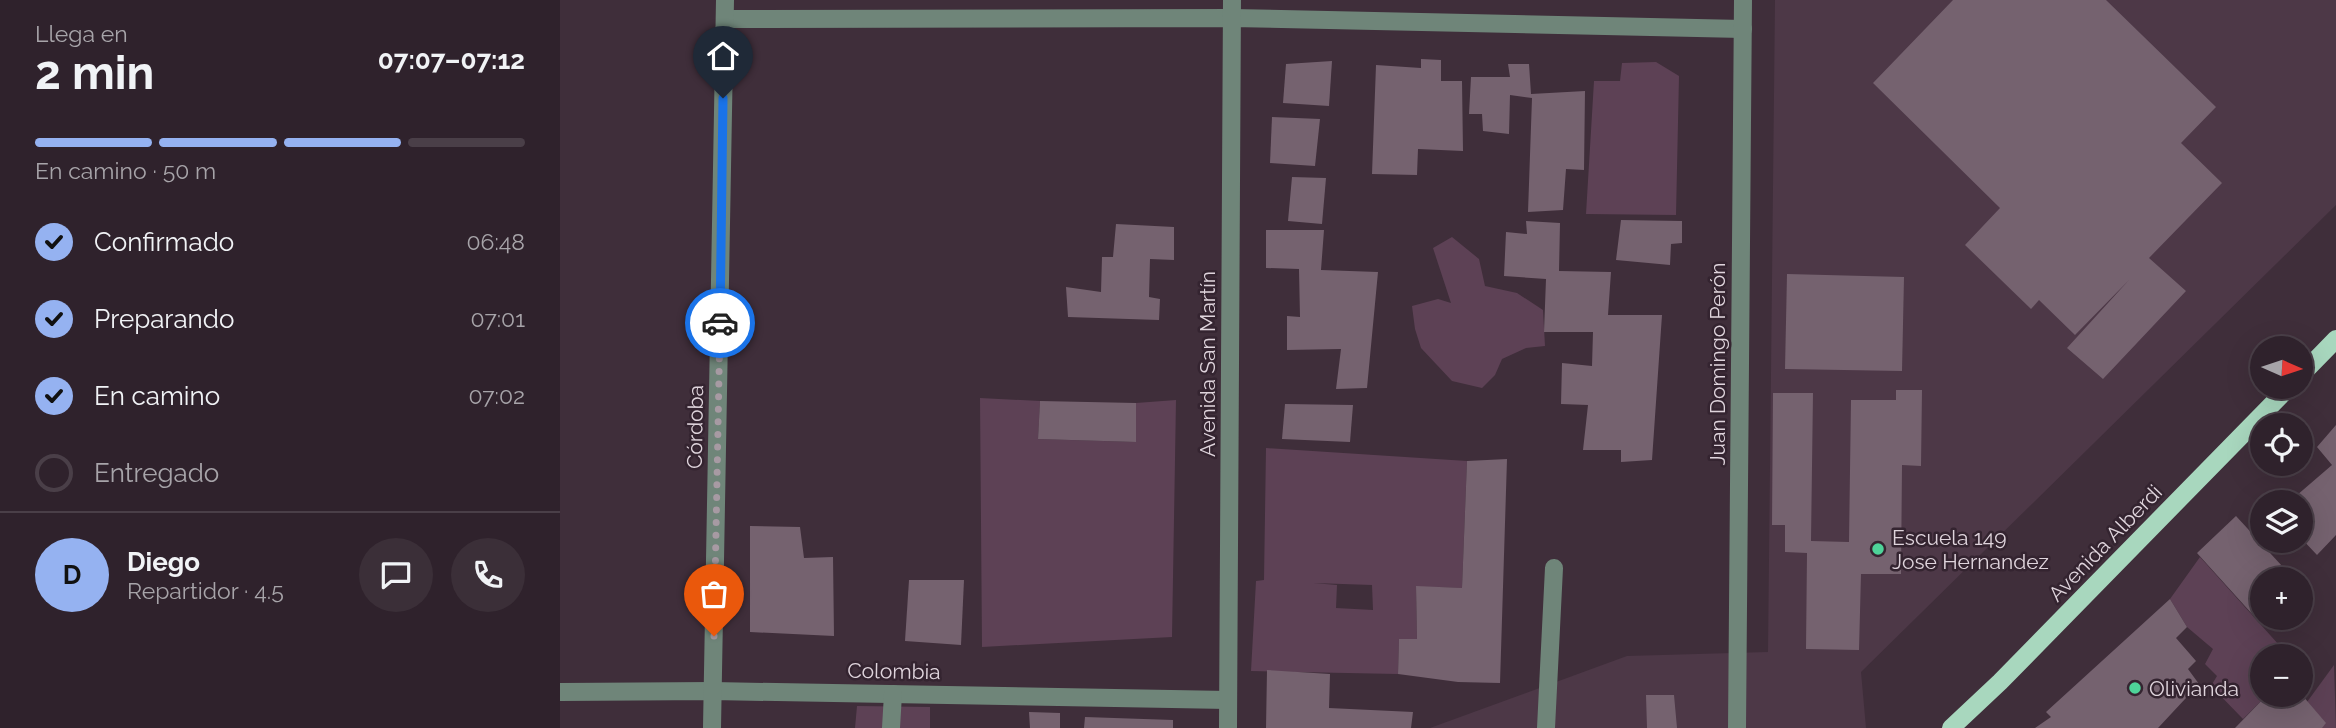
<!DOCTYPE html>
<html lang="es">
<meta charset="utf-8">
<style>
:root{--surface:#2f222c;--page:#3b2f38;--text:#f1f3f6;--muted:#a7a4a9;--line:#4a3f48;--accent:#95b2f1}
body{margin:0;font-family:Raleway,sans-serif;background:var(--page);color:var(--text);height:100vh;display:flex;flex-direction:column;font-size:26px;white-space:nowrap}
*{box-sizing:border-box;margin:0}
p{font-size:23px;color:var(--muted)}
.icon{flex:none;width:38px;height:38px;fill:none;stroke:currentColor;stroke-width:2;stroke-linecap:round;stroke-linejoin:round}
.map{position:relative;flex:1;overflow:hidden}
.sheet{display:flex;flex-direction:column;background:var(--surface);width:560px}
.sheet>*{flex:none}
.needle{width:46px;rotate:93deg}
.buttons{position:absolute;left:1690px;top:336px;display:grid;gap:14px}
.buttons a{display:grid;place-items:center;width:63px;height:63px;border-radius:50%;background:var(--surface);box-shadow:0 7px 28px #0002,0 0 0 2px var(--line);font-size:35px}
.pin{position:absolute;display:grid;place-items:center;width:60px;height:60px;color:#fff;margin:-72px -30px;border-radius:50% 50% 50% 0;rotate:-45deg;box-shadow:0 0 7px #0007}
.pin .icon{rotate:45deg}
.courier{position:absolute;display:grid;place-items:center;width:70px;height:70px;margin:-35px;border:5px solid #1a73e8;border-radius:50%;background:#fff;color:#222;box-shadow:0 2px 9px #0007}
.overview em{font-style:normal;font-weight:700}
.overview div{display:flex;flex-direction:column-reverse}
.overview{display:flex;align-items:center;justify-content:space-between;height:119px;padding:0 35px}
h1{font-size:46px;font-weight:700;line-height:52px}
.bar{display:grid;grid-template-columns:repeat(4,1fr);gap:10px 7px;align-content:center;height:84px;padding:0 35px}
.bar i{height:9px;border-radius:5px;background:var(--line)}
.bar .active{background:var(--accent)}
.bar p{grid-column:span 4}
.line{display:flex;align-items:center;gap:18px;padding:0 35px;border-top:2px solid var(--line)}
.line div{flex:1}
.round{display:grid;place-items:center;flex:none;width:74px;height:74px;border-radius:37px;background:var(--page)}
ol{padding:0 35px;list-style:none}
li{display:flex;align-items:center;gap:21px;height:77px}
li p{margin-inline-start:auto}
li .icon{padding:7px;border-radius:50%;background:var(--accent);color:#111;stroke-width:4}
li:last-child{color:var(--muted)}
li i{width:38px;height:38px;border:4px solid var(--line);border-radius:50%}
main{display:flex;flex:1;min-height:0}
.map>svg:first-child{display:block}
.built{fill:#4d3847}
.green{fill:#5d4155;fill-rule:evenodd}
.building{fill:#75626f}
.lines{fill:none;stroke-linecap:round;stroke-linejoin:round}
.minor{stroke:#6f8579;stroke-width:18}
.major{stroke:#a8d7be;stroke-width:18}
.done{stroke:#a79aa3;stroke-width:7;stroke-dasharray:0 12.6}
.route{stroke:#1a73e8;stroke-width:9}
.poi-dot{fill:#4ed399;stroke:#342430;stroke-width:2.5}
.labels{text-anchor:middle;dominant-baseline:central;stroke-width:5;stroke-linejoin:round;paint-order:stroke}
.street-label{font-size:21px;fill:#dfd4dc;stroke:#342430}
.poi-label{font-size:21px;fill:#dfd4dc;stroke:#342430;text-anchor:start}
</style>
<main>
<section class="sheet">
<div class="overview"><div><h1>2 min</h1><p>Llega en</p></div><em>07:07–07:12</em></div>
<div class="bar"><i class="active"></i><i class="active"></i><i class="active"></i><i></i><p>En camino · 50 m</p></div>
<ol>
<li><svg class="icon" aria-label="check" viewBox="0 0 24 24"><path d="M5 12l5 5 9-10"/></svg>Confirmado<p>06:48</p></li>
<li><svg class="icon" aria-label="check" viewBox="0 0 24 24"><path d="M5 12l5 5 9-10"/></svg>Preparando<p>07:01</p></li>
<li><svg class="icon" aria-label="check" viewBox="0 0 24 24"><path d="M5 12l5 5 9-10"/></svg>En camino<p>07:02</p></li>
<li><i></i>Entregado</li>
</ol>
<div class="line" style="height:126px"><b class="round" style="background:var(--accent);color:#111">D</b><div><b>Diego</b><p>Repartidor · 4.5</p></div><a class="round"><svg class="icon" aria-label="chat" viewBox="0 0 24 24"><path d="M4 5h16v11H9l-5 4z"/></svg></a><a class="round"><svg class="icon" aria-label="phone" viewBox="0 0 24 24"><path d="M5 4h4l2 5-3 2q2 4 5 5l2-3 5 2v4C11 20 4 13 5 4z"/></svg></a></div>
</section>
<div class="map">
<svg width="1776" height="728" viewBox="0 0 1776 728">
<rect width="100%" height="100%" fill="#3f2e3a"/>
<path class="built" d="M1215 0H1776V205L1301 672 1306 728H870L1067 656 1208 652Z"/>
<g class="green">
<path d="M1096 62 1119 76 1116 215 1026 214 1034 81H1060L1062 63Z"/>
<path d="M892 237 919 259 925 286 957 293 983 310 985 346 966 348 942 359 935 375 922 388 892 381 861 348 855 329 852 306 878 299 891 303 873 248Z"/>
<path d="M420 398 480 401 478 439 575 442 576 403 616 400 612 637 422 647Z"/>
<path d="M706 448 907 461 902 588 856 587 857 639 839 640 838 674 691 671 696 581 704 580ZM753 583 812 585 813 610 776 608 777 585Z"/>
<path d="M1640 557 1729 656H1703V695H1707L1683 719 1651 686 1657 676 1645 664 1653 649 1627 627 1610 599Z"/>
<path d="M1774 665 1776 728H1741L1747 702Z"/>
<path d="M297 706 370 707V728H295Z"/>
</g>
<g class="building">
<path d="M1393 0H1546L1656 107 1621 143 1662 183 1589 258 1626 291 1543 379 1507 348 1569 280 1515 335 1479 300 1471 309 1405 245 1440 208 1313 83Z"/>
<path d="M861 59 881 60V81H902L903 151 858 149 857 175 812 174 816 65 861 68Z"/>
<path d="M772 61 769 106 723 103 726 64Z"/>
<path d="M948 64H969L971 94 1025 91 1024 170 1006 169 1003 210 968 212 972 98 950 95 949 134 923 131 922 114H909L911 77H950Z"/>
<path d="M712 117 760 119 755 166 710 163Z"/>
<path d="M732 177 766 178 762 224 728 221Z"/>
<path d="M1061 220 1122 221V243L1111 244 1110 265 1056 260Z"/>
<path d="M966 221 1000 223 999 271 1051 272 1048 315H1102L1092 460 1061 462V450H1023L1028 405 1001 404 1002 363 1032 366 1033 332H984L986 279 944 276 946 232 967 234Z"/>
<path d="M556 224 614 227V260L590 259 589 297 600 299 599 320 508 317 506 287 541 292 542 257H553Z"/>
<path d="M706 230H764L761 270 818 272 807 388 776 389 781 349 727 350V316L740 317 739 269 706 268Z"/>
<path d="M1227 274 1344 277 1342 371 1225 369Z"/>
<path d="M1336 390H1362L1361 466 1342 465 1341 574H1301L1299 650 1246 649 1247 553 1225 552V525H1212L1213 393H1253L1251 541 1289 542 1291 400H1336Z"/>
<path d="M480 401 576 403V442L478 439Z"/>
<path d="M725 404 793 405 790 442 722 439Z"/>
<path d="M1776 425V535L1757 555 1741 538V502H1729L1772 465 1757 447Z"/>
<path d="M947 459 940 683 898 682 838 674 839 639H857L856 586 902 588 907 461Z"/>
<path d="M1676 516 1734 579H1703V606L1693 615 1637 553Z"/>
<path d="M190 526 240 527 244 558 273 557 274 636 190 632Z"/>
<path d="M349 580H404L401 645 345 641Z"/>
<path d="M1610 599 1627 627 1616 638 1636 661 1628 669 1639 684 1598 728H1475L1491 717 1486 712Z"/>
<path d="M707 670 770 674 769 708 853 712 851 728H706Z"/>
<path d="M1086 695H1114L1117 728H1087Z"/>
<path d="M1707 695H1742L1766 723 1762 728H1675Z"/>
<path d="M469 712 500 713V728H470Z"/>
<path d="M525 717 613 720V728H524Z"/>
</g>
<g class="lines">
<g class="minor">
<path d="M165 19 672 18 1183 29"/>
<path d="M0 692 153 691 668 700"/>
<path d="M152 728 165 0"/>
<path d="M331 728 333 694"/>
<path d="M668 728 672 0"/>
<path d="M986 728 994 568"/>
<path d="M1177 728 1183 0"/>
</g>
<g class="major">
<path d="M1741 375 1776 339"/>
<path d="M1391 728 1440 682 1729 387"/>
</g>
</g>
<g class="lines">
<path class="done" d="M154 636 160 323"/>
<path class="route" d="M160 323 163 98"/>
</g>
<g class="poi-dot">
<circle cx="1318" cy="549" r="7"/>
<circle cx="1575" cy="688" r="7"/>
</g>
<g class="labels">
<g class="street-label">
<text transform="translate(647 364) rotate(-90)">Avenida San Martín</text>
<text transform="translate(1157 364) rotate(-90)">Juan Domingo Perón</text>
<text transform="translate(135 427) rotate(-89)">Córdoba</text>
<text transform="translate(1545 543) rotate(-46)">Avenida Alberdi</text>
<text transform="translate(334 671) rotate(1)">Colombia</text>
</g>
<g class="poi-label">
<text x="1332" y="537">Escuela 149<tspan x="1332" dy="24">Jose Hernandez</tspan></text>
<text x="1589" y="688">Olivianda</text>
</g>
</g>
</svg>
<div class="buttons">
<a><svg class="needle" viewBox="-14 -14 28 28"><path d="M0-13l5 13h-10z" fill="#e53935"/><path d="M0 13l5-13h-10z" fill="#a7a4a9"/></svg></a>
<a><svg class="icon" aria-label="locate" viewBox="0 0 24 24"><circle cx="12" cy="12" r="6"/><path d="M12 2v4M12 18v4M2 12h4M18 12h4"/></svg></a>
<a><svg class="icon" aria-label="layers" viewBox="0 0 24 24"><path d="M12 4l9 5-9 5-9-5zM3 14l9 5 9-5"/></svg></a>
<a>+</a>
<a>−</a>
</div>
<div class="pin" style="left:154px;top:636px;background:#ea580c"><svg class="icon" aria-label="bag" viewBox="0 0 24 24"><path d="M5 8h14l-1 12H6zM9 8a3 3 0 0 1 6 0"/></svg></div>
<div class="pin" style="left:163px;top:98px;background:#1f2937"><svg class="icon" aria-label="home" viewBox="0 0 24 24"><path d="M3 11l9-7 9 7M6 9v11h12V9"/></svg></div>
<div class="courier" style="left:160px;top:323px"><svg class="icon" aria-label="car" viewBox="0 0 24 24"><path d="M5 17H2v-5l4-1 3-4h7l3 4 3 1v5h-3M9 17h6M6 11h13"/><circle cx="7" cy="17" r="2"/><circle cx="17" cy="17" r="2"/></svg></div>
</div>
</main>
